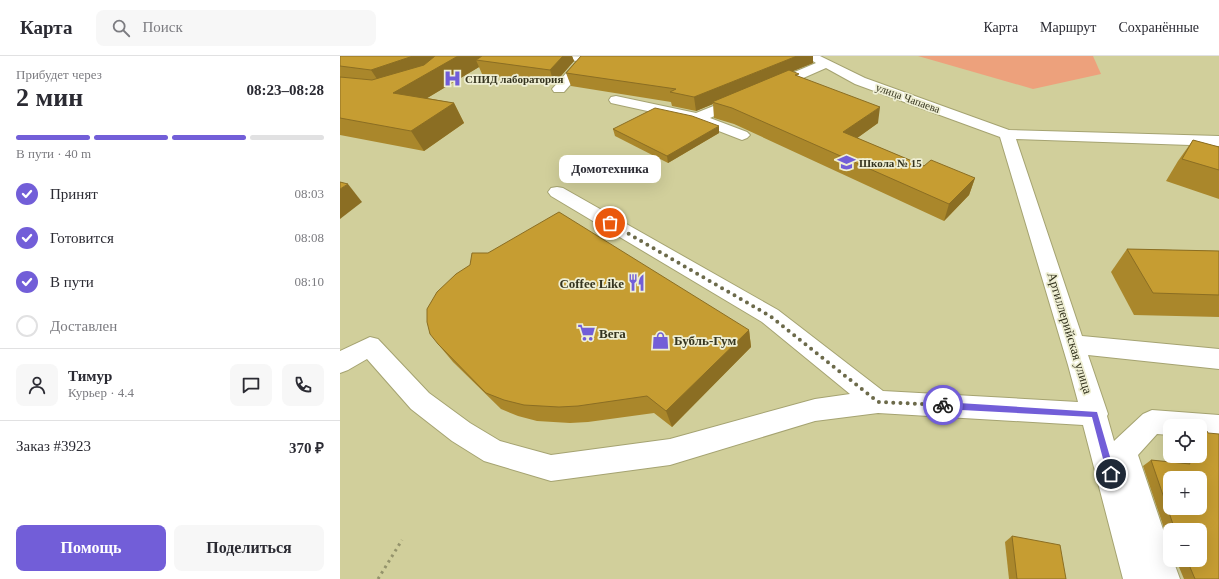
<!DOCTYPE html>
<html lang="ru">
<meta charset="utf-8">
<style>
:root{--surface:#fff;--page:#f7f7f7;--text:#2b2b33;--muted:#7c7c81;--line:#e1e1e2;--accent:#725ed8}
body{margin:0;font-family:"Times New Roman",serif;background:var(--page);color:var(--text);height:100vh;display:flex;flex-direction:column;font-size:15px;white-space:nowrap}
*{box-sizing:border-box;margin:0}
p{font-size:13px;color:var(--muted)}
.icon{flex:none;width:22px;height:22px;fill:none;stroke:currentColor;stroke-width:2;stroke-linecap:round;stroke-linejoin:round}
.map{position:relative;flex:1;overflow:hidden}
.drawer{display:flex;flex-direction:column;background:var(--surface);width:340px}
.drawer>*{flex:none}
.controls{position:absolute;left:823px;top:363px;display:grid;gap:8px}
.controls a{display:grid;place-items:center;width:44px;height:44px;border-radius:8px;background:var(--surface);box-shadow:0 4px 16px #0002;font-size:20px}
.pin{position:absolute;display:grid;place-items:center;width:34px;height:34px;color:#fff;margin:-17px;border:2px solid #fff;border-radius:50%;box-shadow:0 1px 4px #0007}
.courier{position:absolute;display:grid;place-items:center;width:40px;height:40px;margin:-20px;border:3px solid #725ed8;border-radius:50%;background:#fff;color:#222;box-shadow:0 1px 5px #0007}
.bubble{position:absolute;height:28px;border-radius:8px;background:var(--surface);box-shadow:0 4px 16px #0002;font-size:13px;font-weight:800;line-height:28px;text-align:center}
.overview em{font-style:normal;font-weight:800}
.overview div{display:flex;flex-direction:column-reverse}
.overview{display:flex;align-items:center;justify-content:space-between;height:68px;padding:0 16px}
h1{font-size:26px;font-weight:800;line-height:30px}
.bar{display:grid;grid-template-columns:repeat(4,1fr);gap:6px 4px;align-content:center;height:48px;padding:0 16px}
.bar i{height:5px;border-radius:3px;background:var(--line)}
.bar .on{background:var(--accent)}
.bar p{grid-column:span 4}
.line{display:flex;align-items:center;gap:10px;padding:0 16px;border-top:1px solid var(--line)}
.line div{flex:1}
.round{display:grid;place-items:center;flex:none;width:42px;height:42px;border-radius:8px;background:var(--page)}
ol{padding:0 16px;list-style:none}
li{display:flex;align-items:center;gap:12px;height:44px}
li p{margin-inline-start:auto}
li .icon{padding:4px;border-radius:50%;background:var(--accent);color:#fff;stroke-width:4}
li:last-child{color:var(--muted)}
li i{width:22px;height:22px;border:2px solid var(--line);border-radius:50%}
.primary-button{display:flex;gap:8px;margin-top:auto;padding:8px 16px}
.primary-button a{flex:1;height:46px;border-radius:8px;background:var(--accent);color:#fff;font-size:16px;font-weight:800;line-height:46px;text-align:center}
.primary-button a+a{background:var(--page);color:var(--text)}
header{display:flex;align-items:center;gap:24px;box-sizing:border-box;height:56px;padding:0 20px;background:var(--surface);border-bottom:1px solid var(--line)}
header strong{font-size:19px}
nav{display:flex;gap:22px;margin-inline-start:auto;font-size:14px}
.search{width:280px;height:36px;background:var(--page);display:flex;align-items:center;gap:10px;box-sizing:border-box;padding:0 14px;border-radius:8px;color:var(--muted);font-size:15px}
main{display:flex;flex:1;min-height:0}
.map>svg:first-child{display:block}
.green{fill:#eda17c}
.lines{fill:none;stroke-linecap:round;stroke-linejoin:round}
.minor-casing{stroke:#a5a371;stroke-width:2}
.path{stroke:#94936b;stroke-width:3;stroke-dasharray:2.5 4;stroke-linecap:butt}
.minor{fill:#fff;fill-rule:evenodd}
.wall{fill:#aa872b}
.shaded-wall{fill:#8b6e23}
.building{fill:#c69d32;stroke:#8b6e23;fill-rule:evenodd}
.route{fill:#725ed8}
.done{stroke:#6c6a4a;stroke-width:4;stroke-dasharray:0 7.2}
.labels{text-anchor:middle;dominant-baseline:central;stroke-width:3.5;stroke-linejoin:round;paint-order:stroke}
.far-poi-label{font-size:11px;font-weight:bold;fill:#35341f;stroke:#efefd4;text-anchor:start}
.far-street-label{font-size:11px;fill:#35341f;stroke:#efefd4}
.poi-label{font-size:13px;font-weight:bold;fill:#35341f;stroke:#efefd4;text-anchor:start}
.street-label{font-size:13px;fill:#35341f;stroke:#efefd4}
</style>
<header>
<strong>Карта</strong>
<div class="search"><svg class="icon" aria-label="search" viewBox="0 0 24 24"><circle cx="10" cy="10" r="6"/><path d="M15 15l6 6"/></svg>Поиск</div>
<nav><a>Карта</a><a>Маршрут</a><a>Сохранённые</a></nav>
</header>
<main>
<section class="drawer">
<div class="overview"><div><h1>2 мин</h1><p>Прибудет через</p></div><em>08:23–08:28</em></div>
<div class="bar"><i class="on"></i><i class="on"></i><i class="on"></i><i></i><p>В пути · 40 m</p></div>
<ol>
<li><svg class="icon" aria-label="check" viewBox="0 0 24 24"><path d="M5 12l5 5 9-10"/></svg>Принят<p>08:03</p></li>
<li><svg class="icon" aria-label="check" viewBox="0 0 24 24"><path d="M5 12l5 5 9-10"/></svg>Готовится<p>08:08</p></li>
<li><svg class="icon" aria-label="check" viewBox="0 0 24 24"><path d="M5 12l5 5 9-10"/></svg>В пути<p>08:10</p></li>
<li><i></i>Доставлен</li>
</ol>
<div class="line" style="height:72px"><a class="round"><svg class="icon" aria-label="person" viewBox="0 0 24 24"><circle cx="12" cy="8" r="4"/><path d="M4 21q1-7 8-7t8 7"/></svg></a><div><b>Тимур</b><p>Курьер · 4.4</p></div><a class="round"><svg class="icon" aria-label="chat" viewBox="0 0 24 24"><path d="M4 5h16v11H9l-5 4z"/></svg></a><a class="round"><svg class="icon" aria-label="phone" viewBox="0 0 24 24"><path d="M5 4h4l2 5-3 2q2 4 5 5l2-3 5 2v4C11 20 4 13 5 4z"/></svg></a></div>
<div class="line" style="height:52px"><div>Заказ #3923</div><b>370 ₽</b></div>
<div class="primary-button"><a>Помощь</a><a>Поделиться</a></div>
</section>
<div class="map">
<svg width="879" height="523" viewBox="0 0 879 523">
<rect width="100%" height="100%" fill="#d1cf9b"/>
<path class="green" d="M578 0H753L761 18 693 33Z"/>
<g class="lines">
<defs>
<g id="minor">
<path d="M221 0 273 1 275 4 273 7 269 8 250 6 224 36H214L212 33 237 5 223 3Z"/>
<path d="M465 0H480L525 22 669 74 879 80V90L676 83 742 280 879 293V313L748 299 768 358 767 360 774 385 803 358 812 354 879 359V383L860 381V370H830V379L817 378 798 399 830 494V504H833L840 523H783L743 369 538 357 475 365 330 409 211 425 144 405 112 385 71 353 27 303 8 314 0 317V295L30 281 38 283 89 337 130 367 160 385 211 399 330 383 475 343 510 338 422 266 211 140 208 136 211 132 217 131 223 132 438 254 543 335 738 346 728 309 660 81 515 28 486 12 436 34H426L424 31 426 28 476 7Z"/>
<path d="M401 39 406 40 408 43 406 46 370 62 407 76 410 79 407 82 402 84 353 65 271 47 269 44 271 41 276 40 356 57Z"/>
</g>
</defs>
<use href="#minor" class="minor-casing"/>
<path class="path" d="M38 523 62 484"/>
<use href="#minor" class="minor"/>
</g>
<g class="wall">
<path d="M0 0H232L234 5 214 28 142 18 139 11 87 42 114 47 124 67 84 95 0 79Z"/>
<path d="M241 0H473V7L452 15 458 20 538 67 517 82 584 110 635 122 629 139 604 165 394 68 374 62 373 48 356 55 332 50 331 46 231 30 226 17Z"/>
<path d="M273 73 379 77 328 107 275 80Z"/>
<path d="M853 84 879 91V143L826 125 838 105Z"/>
<path d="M787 193 879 195V261L794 259 771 216Z"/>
<path d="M409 274 411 291 332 371 314 357 248 366 230 367 197 365 178 360 161 353 113 306 98 288Z"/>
<path d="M830 378V387L827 380Z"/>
<path d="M836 400H860L879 523H844L836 504H860V474H830V488L827 481 803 410 811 404 839 407Z"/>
<path d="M672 480 726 523H669L665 486Z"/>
</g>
<g class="shaded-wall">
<path d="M73 0H107L43 32 31 14Z"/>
<path d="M118 0H151L136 4 139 11 64 56 53 37Z"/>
<path d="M223 0H232L234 5 214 28 210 14Z"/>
<path d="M457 0H473V7L376 47 372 46 373 48 356 55 354 41Z"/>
<path d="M114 47 124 67 84 95 71 75Z"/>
<path d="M540 51 538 67 502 93 503 76Z"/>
<path d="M379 70V77L328 107 327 100Z"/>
<path d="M635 122 629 139 604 165 609 148Z"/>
<path d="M8 128 22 146 0 163V133Z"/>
<path d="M409 274 411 291 332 371 326 355Z"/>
</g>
<g class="building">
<path d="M0 0H73L31 14 0 10Z"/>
<path d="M95 0H118L53 37 114 47 71 75 0 62V21L32 24 84 9Z"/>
<path d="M142 0H223L210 14 136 4Z"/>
<path d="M241 0H457L354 41 330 36 336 33 226 17Z"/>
<path d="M449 14 459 18 455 19 540 51 503 76 584 110 591 104 635 122 609 148 392 52 372 46Z"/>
<path d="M315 52 352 60 379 70 327 100 273 73Z"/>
<path d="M853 84 879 91V114L842 103Z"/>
<path d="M0 126 8 128 0 133Z"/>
<path d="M219 156 409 274 326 355 307 340 238 350 219 351 184 349 164 344 146 337 98 288 90 278 87 266V253L97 236 116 218 130 209 132 197H148Z"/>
<path d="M787 193 879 195V239L813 237Z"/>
<path d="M860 374 867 375 868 377 879 378V523H855L847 504H860V474H835L811 404 850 408 847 400H860ZM830 422H860V452H830Z"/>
<path d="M672 480 720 489 726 523H677Z"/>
</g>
<path class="route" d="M603 346 757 356 775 418 774 421H768L767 418 752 361 603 353 600 349Z"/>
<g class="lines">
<path class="done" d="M270 167 430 260 538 346 603 349"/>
</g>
<defs>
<symbol id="hospital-bare" viewBox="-9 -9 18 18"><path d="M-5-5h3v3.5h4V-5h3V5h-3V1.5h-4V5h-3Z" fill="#725ed8" stroke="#efefd4" stroke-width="2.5" paint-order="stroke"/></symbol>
<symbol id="school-bare" viewBox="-9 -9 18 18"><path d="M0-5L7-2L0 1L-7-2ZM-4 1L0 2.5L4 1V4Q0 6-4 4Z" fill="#725ed8" stroke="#efefd4" stroke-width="2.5" paint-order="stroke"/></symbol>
<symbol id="restaurant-bare" viewBox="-9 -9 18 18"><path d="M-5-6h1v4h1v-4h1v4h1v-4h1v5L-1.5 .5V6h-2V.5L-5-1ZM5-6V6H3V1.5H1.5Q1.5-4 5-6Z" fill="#725ed8" stroke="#efefd4" stroke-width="2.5" paint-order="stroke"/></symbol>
<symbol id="supermarket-bare" viewBox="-9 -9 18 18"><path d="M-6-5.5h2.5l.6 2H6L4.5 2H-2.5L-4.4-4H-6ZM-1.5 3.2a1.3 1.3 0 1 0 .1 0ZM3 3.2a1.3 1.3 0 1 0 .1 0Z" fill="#725ed8" stroke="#efefd4" stroke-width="2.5" paint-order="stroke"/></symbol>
<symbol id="shop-bare" viewBox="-9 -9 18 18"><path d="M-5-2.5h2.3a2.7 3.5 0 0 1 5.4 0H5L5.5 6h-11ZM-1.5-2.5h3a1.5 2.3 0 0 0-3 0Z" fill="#725ed8" stroke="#efefd4" stroke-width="2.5" paint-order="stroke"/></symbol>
</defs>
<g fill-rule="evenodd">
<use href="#hospital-bare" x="100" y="10" width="25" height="25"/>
<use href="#school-bare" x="494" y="94" width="25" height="25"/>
<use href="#restaurant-bare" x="284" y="214" width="25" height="25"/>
<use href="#supermarket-bare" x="234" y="264" width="25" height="25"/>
<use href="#shop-bare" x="308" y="272" width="25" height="25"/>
</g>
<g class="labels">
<g class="far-poi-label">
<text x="125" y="23">СПИД лаборатория</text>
<text x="519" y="107">Школа № 15</text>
</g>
<g class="far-street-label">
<text transform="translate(568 42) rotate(20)">улица Чапаева</text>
</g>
<g class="poi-label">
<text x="284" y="227" text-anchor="end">Coffee Like</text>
<text x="259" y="277">Вега</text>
<text x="334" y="284">Бубль-Гум</text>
</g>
<g class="street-label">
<text transform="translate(730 277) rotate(73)">Артиллерийская улица</text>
</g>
</g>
</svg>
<div class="controls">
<a><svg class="icon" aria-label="locate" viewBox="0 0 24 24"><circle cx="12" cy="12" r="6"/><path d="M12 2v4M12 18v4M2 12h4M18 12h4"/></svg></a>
<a>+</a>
<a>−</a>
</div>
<div class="pin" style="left:270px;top:167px;background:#ea580c"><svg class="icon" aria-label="bag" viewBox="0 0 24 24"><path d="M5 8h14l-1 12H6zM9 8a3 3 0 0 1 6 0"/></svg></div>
<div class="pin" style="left:771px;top:418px;background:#1f2937"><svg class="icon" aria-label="home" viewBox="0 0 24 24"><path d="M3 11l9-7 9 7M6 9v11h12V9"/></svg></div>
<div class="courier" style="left:603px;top:349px"><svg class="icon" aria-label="bike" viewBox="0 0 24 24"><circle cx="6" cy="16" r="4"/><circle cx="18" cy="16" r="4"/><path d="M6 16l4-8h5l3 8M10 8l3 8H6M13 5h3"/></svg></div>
<div class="bubble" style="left:219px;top:99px;width:102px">Домотехника</div>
</div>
</main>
